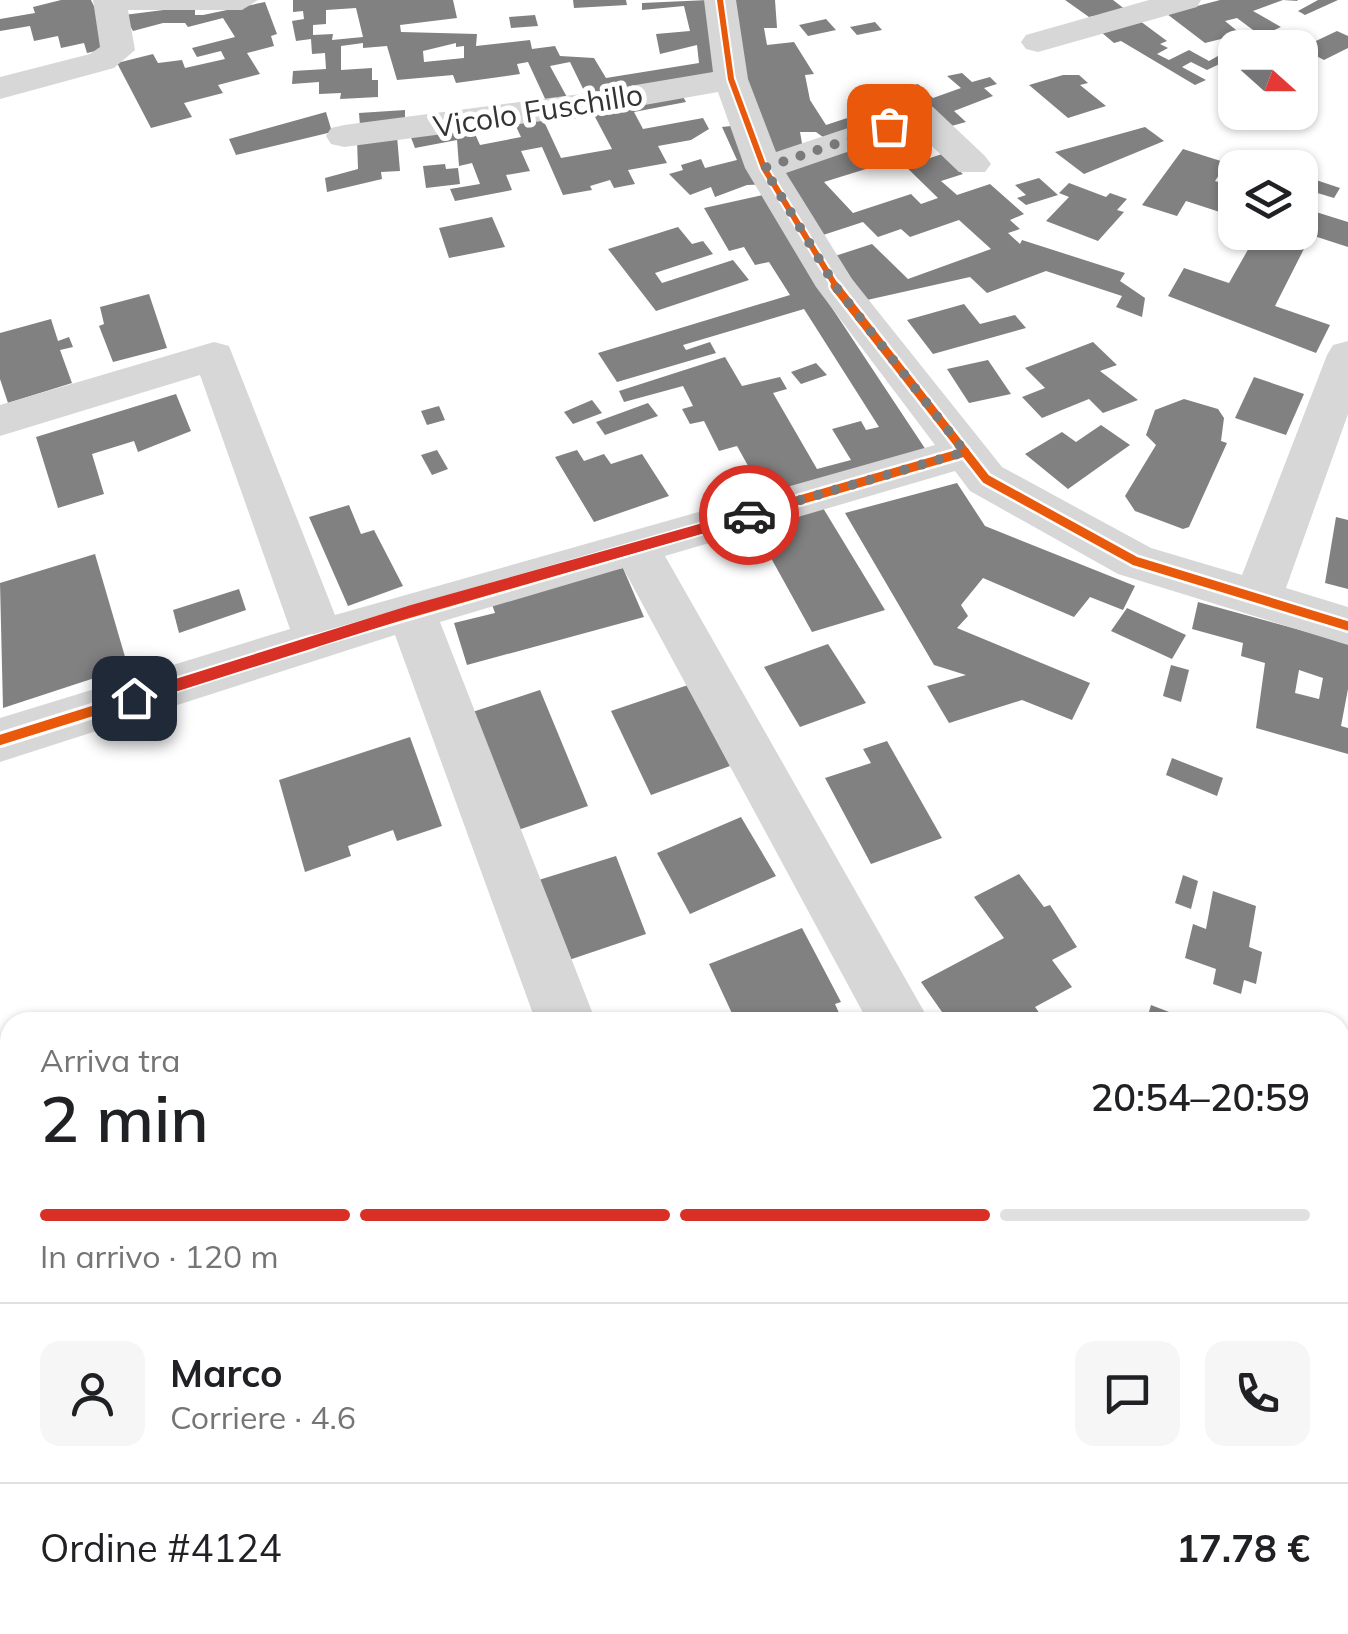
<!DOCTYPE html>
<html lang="it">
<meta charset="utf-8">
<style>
:root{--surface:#fff;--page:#f6f6f6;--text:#202124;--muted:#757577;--line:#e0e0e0;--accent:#d93025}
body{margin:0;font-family:Mulish,sans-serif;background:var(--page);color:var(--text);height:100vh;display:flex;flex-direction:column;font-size:38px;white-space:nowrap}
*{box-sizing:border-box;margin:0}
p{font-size:32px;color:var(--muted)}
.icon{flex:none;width:55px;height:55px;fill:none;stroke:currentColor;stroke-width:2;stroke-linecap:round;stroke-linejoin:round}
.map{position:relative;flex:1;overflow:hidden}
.side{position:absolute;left:0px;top:1012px;width:1350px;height:622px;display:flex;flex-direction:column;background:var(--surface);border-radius:30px 30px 0 0;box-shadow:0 2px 8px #0004}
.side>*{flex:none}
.needle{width:65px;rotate:111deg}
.controls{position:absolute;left:1218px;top:30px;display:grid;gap:20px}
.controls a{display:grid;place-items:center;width:100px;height:100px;border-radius:20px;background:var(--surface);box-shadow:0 2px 8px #0004;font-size:50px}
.pin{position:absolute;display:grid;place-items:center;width:85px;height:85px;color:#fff;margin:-42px;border-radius:20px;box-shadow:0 5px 15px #0006}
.courier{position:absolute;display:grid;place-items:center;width:100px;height:100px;margin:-50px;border:8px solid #d93025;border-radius:50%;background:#fff;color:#222;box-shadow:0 2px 12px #0007}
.head em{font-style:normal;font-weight:600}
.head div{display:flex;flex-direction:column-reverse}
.head{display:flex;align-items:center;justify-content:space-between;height:170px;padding:0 40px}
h1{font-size:65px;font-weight:600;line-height:75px}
.bar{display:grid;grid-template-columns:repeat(4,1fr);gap:15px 10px;align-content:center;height:120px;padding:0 40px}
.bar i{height:12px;border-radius:8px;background:var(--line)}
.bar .active{background:var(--accent)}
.bar p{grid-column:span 4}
.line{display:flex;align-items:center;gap:25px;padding:0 40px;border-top:2px solid var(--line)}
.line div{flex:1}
.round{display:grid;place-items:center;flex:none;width:105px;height:105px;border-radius:20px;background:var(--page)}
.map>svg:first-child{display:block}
.building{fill:#818181;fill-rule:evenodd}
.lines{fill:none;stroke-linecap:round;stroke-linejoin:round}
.minor{fill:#d7d7d7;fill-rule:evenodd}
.cycleway-far2-casing{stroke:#fff;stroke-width:10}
.cycleway-far1-casing{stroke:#fff;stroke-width:14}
.cycleway-casing{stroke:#fff;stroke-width:16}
.cycleway-far2{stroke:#e8590c;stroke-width:6}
.cycleway-far1{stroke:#e8590c;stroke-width:9}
.cycleway{stroke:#e8590c;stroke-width:10}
.route{fill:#d93025}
.done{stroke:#7a7a7a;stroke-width:10;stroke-dasharray:0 18}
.labels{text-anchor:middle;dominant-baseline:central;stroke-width:10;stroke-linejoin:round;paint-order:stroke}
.far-street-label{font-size:30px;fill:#333;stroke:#fff}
</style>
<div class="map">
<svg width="1348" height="1634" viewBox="0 0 1348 1634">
<rect width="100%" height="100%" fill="#fff"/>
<g class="building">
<path d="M61 0H91L114 47 87 53 84 43 61 48 58 36 34 41 30 26 0 31V19L35 13 33 7Z"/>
<path d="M293 0H453L457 18 400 25 401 32 477 34 476 46 530 40 532 49 555 46 560 56 594 58 606 78 699 63 697 45 660 54 656 34 690 31 684 6 642 10V3L708 0 721 75 587 97 570 62 550 66 568 99 547 103 528 62 517 64 520 74 456 83 453 75 397 80 387 46 363 48V43L341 46V70L372 68V80H378V97L340 99 341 93 319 94V82L292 84 293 71 326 69 325 53 312 54 311 39 296 41 292 21 304 19 303 11 293 12ZM356 8 363 37 332 40 333 34 313 35V25L326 24V10ZM456 43V47L464 46V58L424 62 423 51Z"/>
<path d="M573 0H626L627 5 574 8Z"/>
<path d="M734 0H775L777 28H764L767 45 794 42 814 74 805 75 810 100 826 125 902 100 892 92 918 84 933 98 961 88 947 76 962 73 972 82 990 77 997 84 984 88 993 96 954 111 966 122 944 128 918 106 827 140 816 132H800L803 149 773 157 744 72Z"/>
<path d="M1065 0H1113L1126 10 1089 17Z"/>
<path d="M1220 0H1297L1298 1 1283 0 1253 11 1281 27 1261 36 1237 18 1225 21 1241 34 1205 43 1167 14Z"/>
<path d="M1318 0H1338L1305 15 1298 11Z"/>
<path d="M265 2 277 34 271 36 274 46 247 53 260 74 218 85 223 93 184 103 192 117 151 128 117 63 153 54 158 63 182 60 185 68 225 59 221 51 197 57 192 48 235 37 223 18 188 27 185 23H163L133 31 124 15 195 6V15H203Z"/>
<path d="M535 15 538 26 511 28 509 17Z"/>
<path d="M826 19 836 30 808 36 799 25Z"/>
<path d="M1140 21 1167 41 1160 44 1168 48 1157 54 1169 60 1189 50 1209 61 1225 52 1234 57 1207 70 1191 62 1182 67 1206 80 1195 85 1121 41 1114 43 1101 32Z"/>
<path d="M875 22 882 30 857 35 850 27Z"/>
<path d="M1337 31 1348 36V48L1324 60 1301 48Z"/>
<path d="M1063 75H1079L1088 83 1080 85 1106 106 1068 118 1029 85Z"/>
<path d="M680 91 686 102 634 112 643 129 703 118 709 129 691 140 658 146 667 163 628 170 635 184 614 188 610 180 590 186 592 190 563 195 542 147 521 151 530 171 506 175 512 190 455 201 450 189 480 184 472 163 459 166 457 140 415 148 410 135 471 125 480 145 521 137 513 120 541 115 561 158 612 149 594 115 571 119 567 111Z"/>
<path d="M405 110V122L360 126 359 113Z"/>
<path d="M326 112 332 132 236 155 229 139Z"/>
<path d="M920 121 940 139 911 148 924 160 951 151 953 165 963 174 941 181 957 195 990 184 1024 214 1010 220 1020 229 1008 233 1020 244 1022 240 1125 273 1120 281 1145 298 1142 317 1116 307 1122 296 1046 271 987 293 970 277 867 300 835 256 872 244 908 279 991 249 959 220 910 237 901 229 878 237 863 222 820 236 780 166ZM898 159 938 198 921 204 911 194 853 213 824 182Z"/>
<path d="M740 125 767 184 747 185 715 197 711 187 690 195 669 174 683 170 681 165 701 159 705 168 737 160 722 127Z"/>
<path d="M1145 127 1164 141 1084 174 1055 152Z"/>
<path d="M397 136 400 171 381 172 382 179 327 192 325 178 358 169 357 140Z"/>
<path d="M1183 149 1227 163 1215 181 1235 187V217L1186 201 1177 216 1142 205Z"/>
<path d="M445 164 446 169 458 168 460 184 426 188 423 166Z"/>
<path d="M1307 177 1340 188 1334 198 1301 188Z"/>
<path d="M1039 178 1058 195 1026 205 1017 198 1026 195 1015 185Z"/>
<path d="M1069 183 1106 197 1110 193 1127 199 1117 210 1124 212 1098 241 1046 221 1069 197 1059 193Z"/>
<path d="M772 193 828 302 930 456 776 497 765 478 756 480 737 446 719 451 704 421 690 424 682 409 693 406 683 386 624 402 619 391 725 357 742 386 780 377 787 389 773 393 817 469 851 460 832 429 861 421 866 430 879 427 804 309 683 345 686 350 710 342 716 353 617 382 598 353 790 295 769 262 755 265 744 247 729 251 704 208Z"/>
<path d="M1300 207 1348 222V247L1311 235 1275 306 1330 325 1316 353 1168 296 1184 268 1229 283 1258 232H1300Z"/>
<path d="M492 217 505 247 449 258 439 228Z"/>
<path d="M678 227 692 244 703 241 713 254 655 273 662 283 733 260 749 280 656 311 608 249Z"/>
<path d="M149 294 167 348 113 362 99 326 104 324 100 307Z"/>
<path d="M964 304 980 324 1015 315 1026 328 933 354 907 320Z"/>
<path d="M51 319 58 341 69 337 73 347 60 350 72 383 8 403 0 379V333Z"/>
<path d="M1093 342 1117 365 1100 371 1138 400 1103 413 1089 399 1042 418 1022 397 1045 388 1025 368Z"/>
<path d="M988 360 1011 394 969 403 947 369Z"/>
<path d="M816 363 827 375 801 384 791 372Z"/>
<path d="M1254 377 1304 394 1286 435 1235 418Z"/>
<path d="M176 394 191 431 138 452 134 441 92 454 104 494 58 508 36 437Z"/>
<path d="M1184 399 1218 409 1224 418 1221 441 1227 443 1189 527 1183 529 1135 511 1125 496 1156 445 1146 435 1155 410Z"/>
<path d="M592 400 602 413 573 424 564 412Z"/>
<path d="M648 403 658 416 605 435 596 422Z"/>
<path d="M439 406 445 420 427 425 421 411Z"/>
<path d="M1101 425 1130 445 1068 489 1025 454 1062 432 1076 442Z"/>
<path d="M437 450 448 469 432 475 421 455Z"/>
<path d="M577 450 584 461 604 454 611 464 642 454 669 496 594 522 555 457Z"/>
<path d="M957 483 985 526 1135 586 1123 610 1090 597 1074 617 983 578 961 605 968 616 957 628 1090 683 1072 720 1022 700 949 723 927 686 966 675 934 665 845 513Z"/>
<path d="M820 503 885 610 812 632 751 522Z"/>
<path d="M349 505 361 534 374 530 403 586 348 606 309 517Z"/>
<path d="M1336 517 1348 520V589L1325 583Z"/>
<path d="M95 554 128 667 3 708 0 583Z"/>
<path d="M623 568 644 617 467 665 454 623 495 613 489 596Z"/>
<path d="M239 589 246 610 179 633 173 610Z"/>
<path d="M1198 602 1348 643V689L1341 726 1348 728V754L1256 728 1265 663 1241 656 1243 643 1192 629ZM1299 670 1323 678 1319 699 1295 693Z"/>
<path d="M1127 608 1186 635 1172 659 1111 631Z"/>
<path d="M828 644 866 703 800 727 764 667Z"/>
<path d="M1171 665 1189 670 1181 702 1163 696Z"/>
<path d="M688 685 730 766 651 795 611 711Z"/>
<path d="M540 690 588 806 504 835 460 716Z"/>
<path d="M410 737 442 826 397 841 393 830 348 846 351 856 305 872 279 780Z"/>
<path d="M887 741 942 838 871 864 825 778 871 763 863 749Z"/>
<path d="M1172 758 1223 778 1217 796 1166 775Z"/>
<path d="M741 817 776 876 690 914 657 853Z"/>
<path d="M616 856 646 934 557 964 529 883Z"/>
<path d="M1019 874 1044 907 1050 905 1077 947 1052 960 1072 987 1035 1007 1046 1022H949L921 982 1004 938 974 897Z"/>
<path d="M1183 875 1198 881 1191 909 1175 903Z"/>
<path d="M1213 891 1256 906 1249 947 1262 952 1256 984 1244 980 1241 994 1213 984 1216 969 1185 958 1193 924 1206 929Z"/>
<path d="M802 928 841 1002 835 1004 840 1015 821 1022H736L709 964Z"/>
<path d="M1151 1005 1195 1022H1146Z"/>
<path d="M1340 1258 1348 1261V1344L1340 1340Z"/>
<path d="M1340 1440 1348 1444 1342 1486H1340Z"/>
<path d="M1038 1625H1190L1188 1634H1036Z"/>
</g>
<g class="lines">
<g class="minor">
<path d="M93 0H258L242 10H128L135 50 114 68 0 99V77L90 54 100 47Z"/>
<path d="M704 0H736L748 79 776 152 920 104 933 107 985 156 991 164 985 172H959L914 129 786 173 852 279 1002 467 1151 548 1242 575 1327 355 1333 345 1348 341V414L1286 588 1348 607V645L1118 574 970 491 955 471 665 556 930 1022H868L623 568 440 622 596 1022H536L395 635 0 762V718L290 629 200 375 0 436V405L214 342 229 346 335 615 935 445 816 287 745 168 718 92 588 115 344 147 331 144 326 136 331 128 344 125 588 93 713 72Z"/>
<path d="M1149 0H1201L1197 7 1038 52 1026 49 1021 42 1026 35Z"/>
<path d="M1340 1175 1348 1178V1245L1340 1242Z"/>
<path d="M1340 1564 1348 1567V1634H1323L1311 1625H1340Z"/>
<path d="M1201 1625H1279L1278 1634H1200Z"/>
</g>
<defs>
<path id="cycleway-far2" d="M720 0 731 79 764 168 837 288"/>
<g id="cycleway-far1">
<path d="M835 286 986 479 1135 561 1348 626"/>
<path d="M305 644 965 452"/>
</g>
<path id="cycleway" d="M0 740 313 642"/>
</defs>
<use href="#cycleway-far2" class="cycleway-far2-casing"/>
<use href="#cycleway-far1" class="cycleway-far1-casing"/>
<use href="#cycleway" class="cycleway-casing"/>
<use href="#cycleway-far2" class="cycleway-far2"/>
<use href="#cycleway-far1" class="cycleway-far1"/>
<use href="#cycleway" class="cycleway"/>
</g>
<path class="route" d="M749 510 754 511V519L411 617 134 705 127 698 134 692 411 605Z"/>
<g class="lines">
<path class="done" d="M749 515 965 452 836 287 764 168 889 126"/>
</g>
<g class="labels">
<g class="far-street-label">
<text transform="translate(538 110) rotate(-9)">Vicolo Fuschillo</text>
</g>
</g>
</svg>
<div class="controls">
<a><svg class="needle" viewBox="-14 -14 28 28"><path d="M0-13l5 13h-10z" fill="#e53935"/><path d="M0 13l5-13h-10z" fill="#757577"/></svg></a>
<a><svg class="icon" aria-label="layers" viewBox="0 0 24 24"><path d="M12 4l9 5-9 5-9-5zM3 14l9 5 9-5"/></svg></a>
</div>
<div class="pin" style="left:889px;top:126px;background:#ea580c"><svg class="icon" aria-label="bag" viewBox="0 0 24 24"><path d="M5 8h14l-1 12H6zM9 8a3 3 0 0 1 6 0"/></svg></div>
<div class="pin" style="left:134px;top:698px;background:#1f2937"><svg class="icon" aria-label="home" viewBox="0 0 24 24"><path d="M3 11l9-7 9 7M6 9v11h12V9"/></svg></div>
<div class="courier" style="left:749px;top:515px"><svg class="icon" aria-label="car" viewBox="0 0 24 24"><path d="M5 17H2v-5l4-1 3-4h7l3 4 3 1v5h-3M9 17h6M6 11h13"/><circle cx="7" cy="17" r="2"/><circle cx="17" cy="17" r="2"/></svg></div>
<section class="side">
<div class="head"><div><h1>2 min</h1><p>Arriva tra</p></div><em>20:54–20:59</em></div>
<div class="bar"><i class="active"></i><i class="active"></i><i class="active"></i><i></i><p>In arrivo · 120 m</p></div>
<div class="line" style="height:180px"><a class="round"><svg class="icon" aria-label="person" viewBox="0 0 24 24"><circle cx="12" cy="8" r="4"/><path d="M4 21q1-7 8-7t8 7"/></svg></a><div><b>Marco</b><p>Corriere · 4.6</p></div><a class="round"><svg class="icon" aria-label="chat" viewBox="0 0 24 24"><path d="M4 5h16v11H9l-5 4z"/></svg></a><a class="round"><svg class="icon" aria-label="phone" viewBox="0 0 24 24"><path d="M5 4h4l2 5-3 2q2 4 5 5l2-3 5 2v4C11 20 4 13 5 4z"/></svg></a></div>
<div class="line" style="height:130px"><div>Ordine #4124</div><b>17.78 €</b></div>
</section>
</div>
